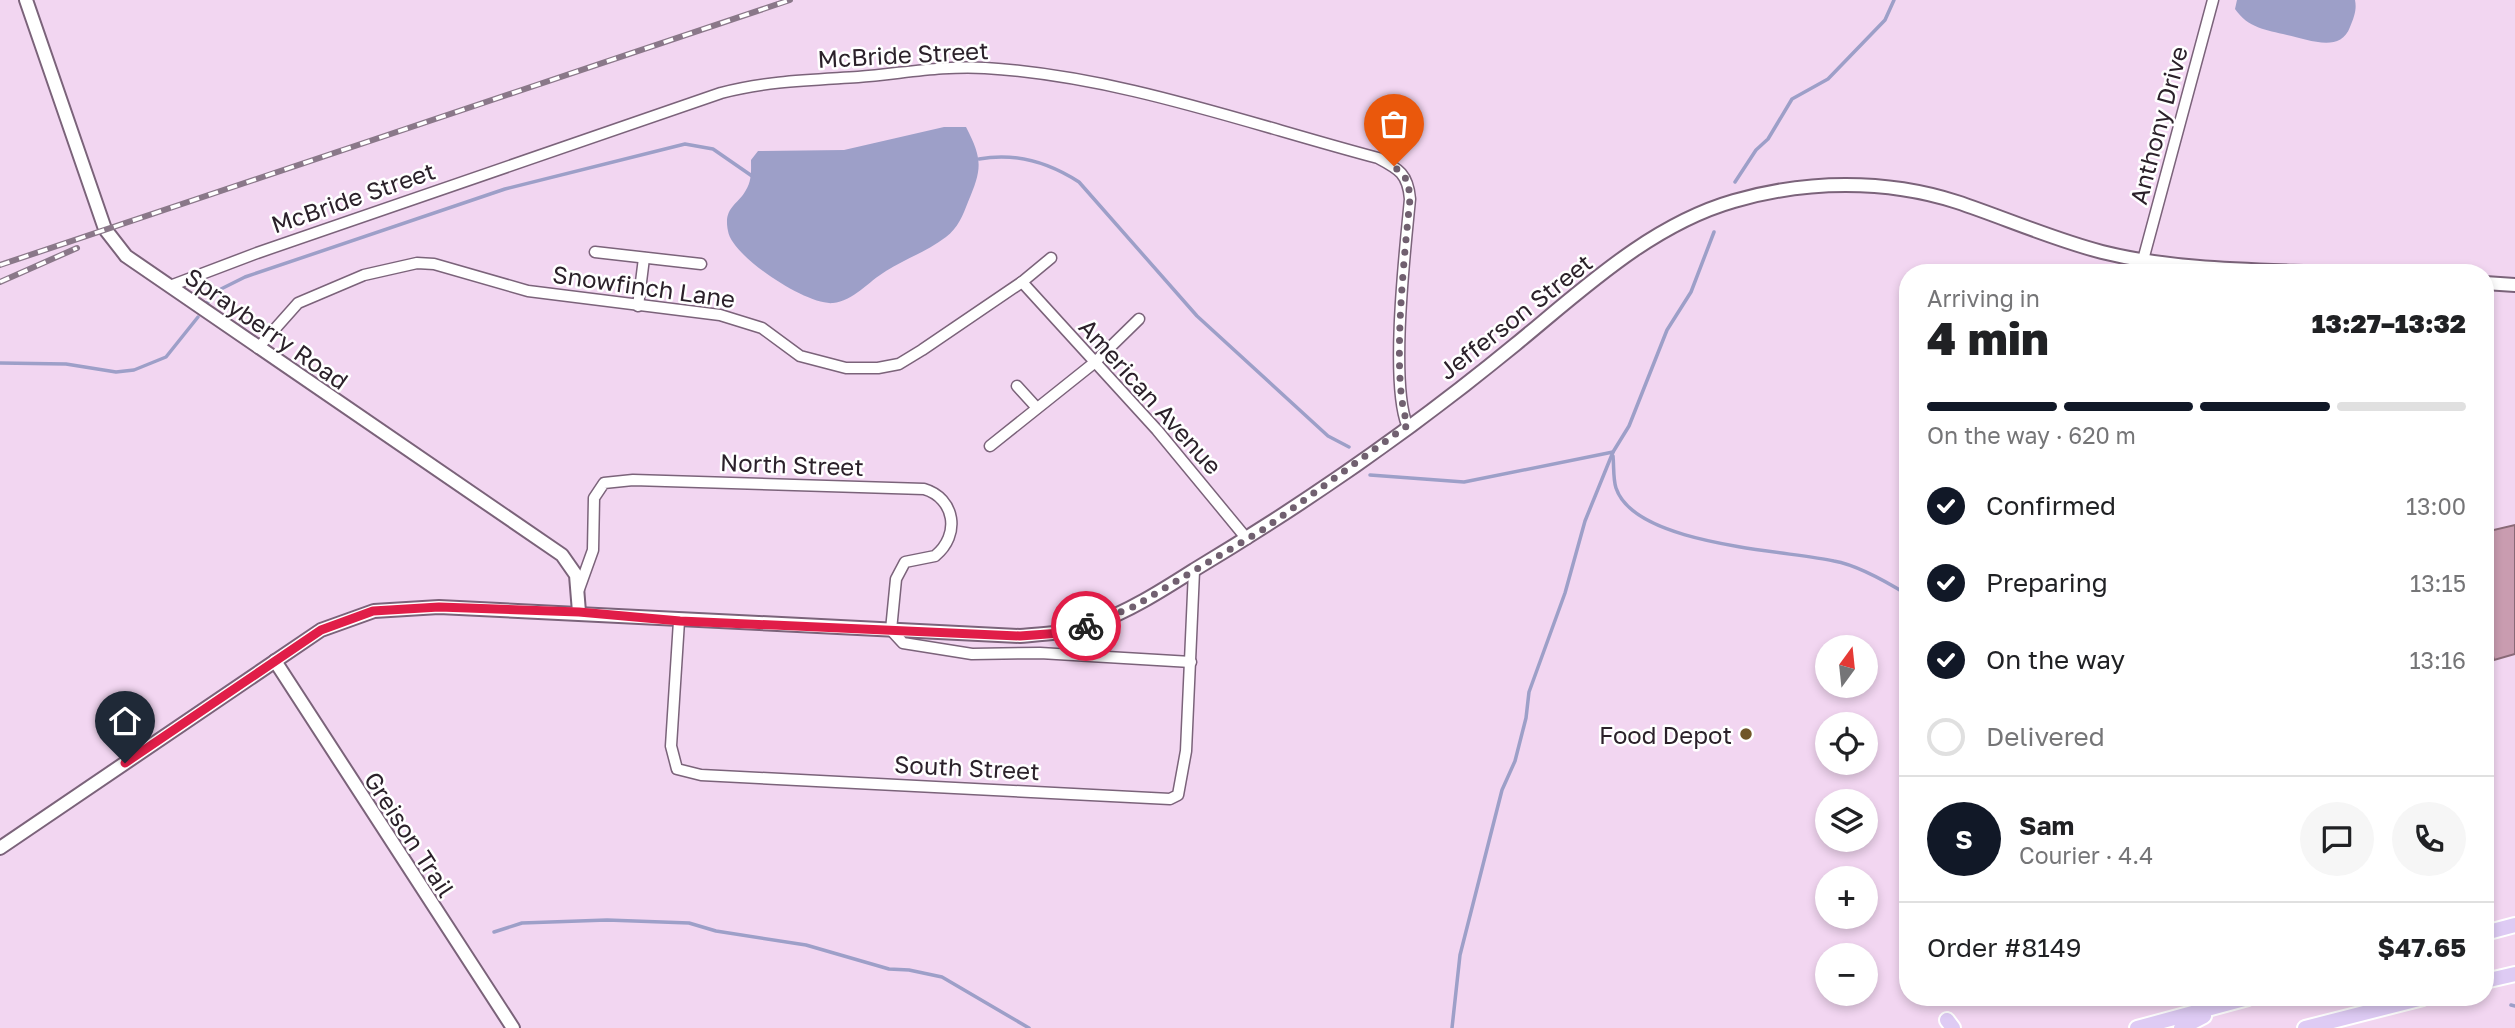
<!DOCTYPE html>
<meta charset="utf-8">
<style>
:root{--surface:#fff;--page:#f6f6f6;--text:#202124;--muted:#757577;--line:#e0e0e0;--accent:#111827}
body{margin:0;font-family:"Golos Text",sans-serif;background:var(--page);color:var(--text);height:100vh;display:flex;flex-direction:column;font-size:26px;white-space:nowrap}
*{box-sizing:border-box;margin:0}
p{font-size:23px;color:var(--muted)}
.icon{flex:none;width:38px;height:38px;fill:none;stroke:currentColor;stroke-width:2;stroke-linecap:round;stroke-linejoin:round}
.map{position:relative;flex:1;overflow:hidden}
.details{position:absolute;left:1899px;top:264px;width:595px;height:742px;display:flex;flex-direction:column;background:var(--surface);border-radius:28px;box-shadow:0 4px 10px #0003}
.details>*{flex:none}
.needle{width:46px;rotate:15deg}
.buttons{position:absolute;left:1815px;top:635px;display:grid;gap:14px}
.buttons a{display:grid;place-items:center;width:63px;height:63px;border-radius:50%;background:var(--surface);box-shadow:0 4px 10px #0003;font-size:35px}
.pin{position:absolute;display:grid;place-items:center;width:60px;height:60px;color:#fff;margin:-72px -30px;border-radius:50% 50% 50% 0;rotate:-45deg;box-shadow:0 0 7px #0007}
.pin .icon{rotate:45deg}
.courier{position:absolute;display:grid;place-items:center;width:70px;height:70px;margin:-35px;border:5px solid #e11d48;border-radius:50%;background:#fff;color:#222;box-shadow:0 2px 9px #0007}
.headline em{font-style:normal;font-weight:800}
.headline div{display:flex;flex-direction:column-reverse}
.headline{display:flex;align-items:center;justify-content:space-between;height:119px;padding:0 28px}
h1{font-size:46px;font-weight:800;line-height:52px}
.bar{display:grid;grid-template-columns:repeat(4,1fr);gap:10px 7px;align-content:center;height:84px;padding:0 28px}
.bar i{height:9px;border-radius:5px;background:var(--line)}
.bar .on{background:var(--accent)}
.bar p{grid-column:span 4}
.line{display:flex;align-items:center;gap:18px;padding:0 28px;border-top:2px solid var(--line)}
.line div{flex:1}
.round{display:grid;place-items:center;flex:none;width:74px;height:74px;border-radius:37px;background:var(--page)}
ol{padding:0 28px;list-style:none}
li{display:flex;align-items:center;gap:21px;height:77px}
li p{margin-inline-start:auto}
li .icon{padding:7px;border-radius:50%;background:var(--accent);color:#fff;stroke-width:4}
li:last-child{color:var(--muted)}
li i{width:38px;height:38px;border:4px solid var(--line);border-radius:50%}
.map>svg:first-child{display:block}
.water{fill:#9d9fc8}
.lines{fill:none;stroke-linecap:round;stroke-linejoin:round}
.stream{stroke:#9d9fc8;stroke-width:3.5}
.building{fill:#c99cb0;stroke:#896977;stroke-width:2}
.minor-casing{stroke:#7b637a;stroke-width:13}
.tertiary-casing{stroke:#7b637a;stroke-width:16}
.primary-casing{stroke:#fff;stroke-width:18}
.minor{stroke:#fff;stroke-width:10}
.tertiary{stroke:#fff;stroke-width:12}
.primary{stroke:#decbf4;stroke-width:14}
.rail-casing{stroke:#8a7889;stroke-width:6}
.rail{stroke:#fff;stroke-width:3.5;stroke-dasharray:10;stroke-linecap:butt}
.done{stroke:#716070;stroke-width:7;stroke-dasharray:0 12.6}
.route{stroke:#e11d48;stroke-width:9}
.poi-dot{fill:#705628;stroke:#fff;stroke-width:2.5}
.labels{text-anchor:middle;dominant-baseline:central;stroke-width:5;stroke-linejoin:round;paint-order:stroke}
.street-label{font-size:24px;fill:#2b212a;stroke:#fff}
.poi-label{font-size:24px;fill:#2b212a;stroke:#fff;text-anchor:end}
</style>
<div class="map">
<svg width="2515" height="1028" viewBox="0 0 2515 1028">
<rect width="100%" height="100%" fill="#f2d6f1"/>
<g class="water">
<path d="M2237 0H2355C2357 10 2354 17 2350 27 2340 54 2308 39 2287 35 2266 30 2248 28 2235 9Z"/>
<path d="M944 127H966C983 160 982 169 968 202 963 215 958 228 946 237 928 251 905 259 886 271 868 282 853 301 833 303 808 306 732 257 728 231 723 207 738 205 746 190 752 180 751 171 751 160L758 151 844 150Z"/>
</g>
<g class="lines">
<g class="stream">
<path d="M979 159C1016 152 1048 162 1079 182L1197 316 1328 436 1349 447"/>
<path d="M1735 182 1756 150 1768 139 1792 99 1828 79 1885 20 1894 0"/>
<path d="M206 304 221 289 245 277 505 189 685 144 713 149 752 176"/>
<path d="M0 363 66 364 116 372 134 370 166 357 198 317"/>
<path d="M1613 456C1614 466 1613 479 1616 488 1635 545 1783 550 1834 561 1857 565 1887 582 1908 595"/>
<path d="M1370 475 1464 482 1613 452"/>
<path d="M2485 911 2488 915"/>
<path d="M494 932 522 923 607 920 689 923 716 931 806 945 889 969 909 970 942 977 1029 1028"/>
<path d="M2511 1005 2515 1006"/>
<path d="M1452 1028 1460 955 1502 790 1515 761 1526 718 1529 692 1565 593 1585 521 1613 452 1629 426 1667 330 1691 292 1714 232"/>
</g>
</g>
<path class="building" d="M2515 525V654L2494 660 2485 625V586L2492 585 2485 557V532Z"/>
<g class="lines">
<defs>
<g id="minor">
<path d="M595 252 701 264"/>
<path d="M2143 260 2213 0"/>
<path d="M1022 282 1157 430 1247 539"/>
<path d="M170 286 257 253 721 93C766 81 811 80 858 77 899 74 944 65 985 68 1119 76 1249 124 1378 158 1399 169 1408 174 1410 199 1405 251 1390 381 1407 425"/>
<path d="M638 306 644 258"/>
<path d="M258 348 298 303 364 275 417 263 434 264 528 291 720 315 762 328 800 356 846 368H878L899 364 922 350 1022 282 1051 258"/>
<path d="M1017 386 1037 408"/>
<path d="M990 446 1094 363 1139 319"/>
<path d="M579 589 593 550 594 498 604 483 633 480 924 489C955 498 961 535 935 556L905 562 896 579 891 630 903 643 972 654 1040 653 1191 662"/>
<path d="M679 621 671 746 677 769 701 775 1170 799 1178 795 1186 751 1194 571"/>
</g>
<g id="tertiary">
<path d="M26 0 105 229 126 256 562 555 576 575 579 612"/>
<path d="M2485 283 2515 285"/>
<path d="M275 661 513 1028"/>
<path d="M0 848 321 630 374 611 439 607 1020 636C1044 634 1068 633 1091 625 1128 612 1161 591 1194 570 1306 503 1415 427 1516 344 1582 290 1650 225 1734 201 1806 180 1886 179 1957 202 2005 218 2052 239 2102 252 2174 270 2252 270 2326 273"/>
</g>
<g id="primary">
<path d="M2485 933 2515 925"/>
<path d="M2485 981 2515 974"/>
<path d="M1947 1020 1953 1028"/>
<path d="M2137 1028 2248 998"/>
<path d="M2181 1028 2204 1016"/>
<path d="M2305 1028 2423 998"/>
</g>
</defs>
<use href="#minor" class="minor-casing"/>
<use href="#tertiary" class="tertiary-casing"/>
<use href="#primary" class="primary-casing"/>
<use href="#minor" class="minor"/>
<use href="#tertiary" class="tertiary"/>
<use href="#primary" class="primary"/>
<defs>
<g id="rail">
<path d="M0 265 790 0"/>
<path d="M0 282 77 248"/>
</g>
</defs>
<use href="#rail" class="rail-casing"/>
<use href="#rail" class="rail"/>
</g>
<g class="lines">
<path class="done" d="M1086 626 1133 607 1264 529 1408 425C1390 382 1405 250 1410 199L1408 181 1394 166"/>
<path class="route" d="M125 763 321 630 373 611 439 607 579 612 680 621 1020 636 1061 633 1086 626"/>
</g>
<circle class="poi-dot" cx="1746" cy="734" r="7"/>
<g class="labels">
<g class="street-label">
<text transform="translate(903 54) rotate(-3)">McBride Street</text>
<text transform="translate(2158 125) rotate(-75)">Anthony Drive</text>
<text transform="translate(353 197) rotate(-19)">McBride Street</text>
<text transform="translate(644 286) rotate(8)">Snowfinch Lane</text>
<text transform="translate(1515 316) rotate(-38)">Jefferson Street</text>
<text transform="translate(267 328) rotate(35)">Sprayberry Road</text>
<text transform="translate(1151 396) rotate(48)">American Avenue</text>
<text transform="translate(792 464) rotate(2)">North Street</text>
<text transform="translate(967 767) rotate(3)">South Street</text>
<text transform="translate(410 834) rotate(57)">Greison Trail</text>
</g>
<g class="poi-label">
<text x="1732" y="734">Food Depot</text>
</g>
</g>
</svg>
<div class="buttons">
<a><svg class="needle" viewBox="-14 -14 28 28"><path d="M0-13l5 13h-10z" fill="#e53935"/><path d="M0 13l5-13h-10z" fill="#757577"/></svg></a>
<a><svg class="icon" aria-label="locate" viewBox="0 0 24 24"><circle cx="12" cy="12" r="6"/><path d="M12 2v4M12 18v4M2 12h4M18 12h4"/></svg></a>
<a><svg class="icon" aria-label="layers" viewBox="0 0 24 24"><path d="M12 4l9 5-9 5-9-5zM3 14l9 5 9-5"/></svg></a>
<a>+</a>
<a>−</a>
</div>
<div class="pin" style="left:1394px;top:166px;background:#ea580c"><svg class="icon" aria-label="bag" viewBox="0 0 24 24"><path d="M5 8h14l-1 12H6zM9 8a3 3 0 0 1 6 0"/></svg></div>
<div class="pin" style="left:125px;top:763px;background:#1f2937"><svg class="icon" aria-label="home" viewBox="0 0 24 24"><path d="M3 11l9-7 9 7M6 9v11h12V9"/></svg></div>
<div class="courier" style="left:1086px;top:626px"><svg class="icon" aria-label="bike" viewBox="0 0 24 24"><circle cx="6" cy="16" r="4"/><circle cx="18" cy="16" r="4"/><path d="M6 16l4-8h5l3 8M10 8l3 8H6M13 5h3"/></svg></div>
<section class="details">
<div class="headline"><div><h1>4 min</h1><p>Arriving in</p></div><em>13:27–13:32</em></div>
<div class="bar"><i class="on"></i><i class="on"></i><i class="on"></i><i></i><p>On the way · 620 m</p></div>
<ol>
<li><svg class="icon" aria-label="check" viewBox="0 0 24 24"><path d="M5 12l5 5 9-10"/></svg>Confirmed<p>13:00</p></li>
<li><svg class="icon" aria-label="check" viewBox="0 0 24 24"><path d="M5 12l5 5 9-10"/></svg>Preparing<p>13:15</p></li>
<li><svg class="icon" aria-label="check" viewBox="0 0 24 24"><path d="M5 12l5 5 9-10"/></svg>On the way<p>13:16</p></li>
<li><i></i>Delivered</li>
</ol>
<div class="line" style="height:126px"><b class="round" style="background:var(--accent);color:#fff">S</b><div><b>Sam</b><p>Courier · 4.4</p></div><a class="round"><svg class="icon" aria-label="chat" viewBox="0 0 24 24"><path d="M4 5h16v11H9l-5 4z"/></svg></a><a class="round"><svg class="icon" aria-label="phone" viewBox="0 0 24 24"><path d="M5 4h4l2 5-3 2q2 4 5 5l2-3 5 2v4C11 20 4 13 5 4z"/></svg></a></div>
<div class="line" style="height:91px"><div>Order #8149</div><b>$47.65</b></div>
</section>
</div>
